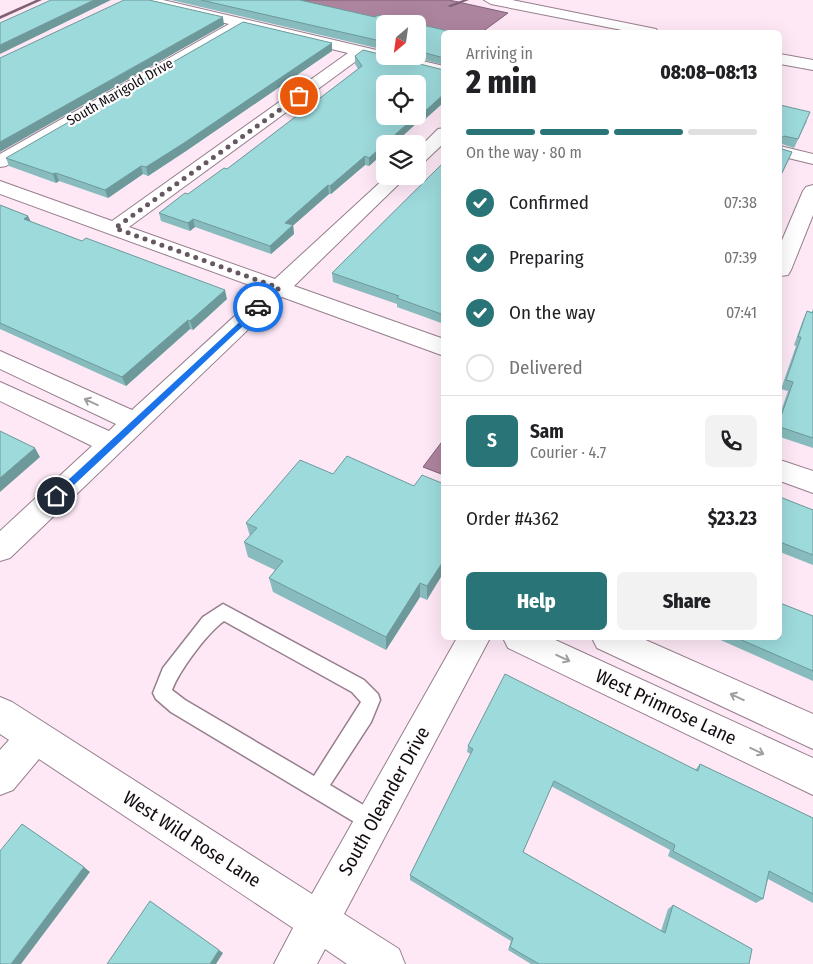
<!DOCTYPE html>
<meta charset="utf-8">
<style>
:root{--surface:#fff;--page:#f2f2f2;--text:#202124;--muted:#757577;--line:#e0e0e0;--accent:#297476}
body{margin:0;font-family:"Fira Sans Condensed",sans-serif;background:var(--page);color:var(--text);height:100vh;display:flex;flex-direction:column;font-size:19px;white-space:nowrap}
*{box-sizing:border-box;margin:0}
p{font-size:16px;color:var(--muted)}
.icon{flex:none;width:28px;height:28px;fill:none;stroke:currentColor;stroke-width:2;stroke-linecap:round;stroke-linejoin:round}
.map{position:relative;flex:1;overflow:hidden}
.side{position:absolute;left:441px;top:30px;width:341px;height:610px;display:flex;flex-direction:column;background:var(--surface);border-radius:8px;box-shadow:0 5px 20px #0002}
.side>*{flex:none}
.needle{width:32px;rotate:209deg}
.controls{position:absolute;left:376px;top:15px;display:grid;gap:10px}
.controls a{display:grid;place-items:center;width:50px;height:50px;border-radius:8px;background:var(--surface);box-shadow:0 5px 20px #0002;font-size:25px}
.pin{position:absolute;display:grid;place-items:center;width:42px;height:42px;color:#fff;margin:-21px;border:2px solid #fff;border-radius:50%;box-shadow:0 1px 5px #0007}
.courier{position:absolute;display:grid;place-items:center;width:50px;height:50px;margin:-25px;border:4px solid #1a73e8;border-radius:50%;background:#fff;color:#222;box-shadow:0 1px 6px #0007}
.headline em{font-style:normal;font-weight:800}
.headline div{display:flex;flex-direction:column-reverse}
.headline{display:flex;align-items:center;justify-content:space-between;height:85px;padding:0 25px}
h1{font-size:32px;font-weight:800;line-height:38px}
.bar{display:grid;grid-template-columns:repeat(4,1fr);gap:8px 5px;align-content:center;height:60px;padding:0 25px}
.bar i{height:6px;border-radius:4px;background:var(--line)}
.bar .active{background:var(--accent)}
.bar p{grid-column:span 4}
.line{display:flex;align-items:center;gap:12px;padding:0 25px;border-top:1px solid var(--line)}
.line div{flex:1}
.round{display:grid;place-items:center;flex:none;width:52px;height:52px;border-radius:8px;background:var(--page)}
ol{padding:0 25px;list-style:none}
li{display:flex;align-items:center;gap:15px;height:55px}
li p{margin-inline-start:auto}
li .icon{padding:5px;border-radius:50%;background:var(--accent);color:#fff;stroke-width:4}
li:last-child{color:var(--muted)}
li i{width:28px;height:28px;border:2px solid var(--line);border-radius:50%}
.action{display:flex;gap:10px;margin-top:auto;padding:10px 25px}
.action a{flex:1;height:58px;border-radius:8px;background:var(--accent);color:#fff;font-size:20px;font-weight:800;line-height:58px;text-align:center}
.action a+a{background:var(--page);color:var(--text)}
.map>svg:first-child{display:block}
.water{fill:#ad849e;stroke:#7f6074}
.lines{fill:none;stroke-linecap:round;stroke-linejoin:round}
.stream{fill:#7f6074;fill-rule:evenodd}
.lane-casing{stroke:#967e8d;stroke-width:3}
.street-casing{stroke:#967e8d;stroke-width:2}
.secondary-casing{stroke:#967e8d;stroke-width:2}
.lane{fill:#fff;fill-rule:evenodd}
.street{fill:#fff;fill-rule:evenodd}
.secondary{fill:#fff;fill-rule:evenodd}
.wall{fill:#87bbbd}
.shaded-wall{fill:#6e999a}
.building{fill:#9ddadc;stroke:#6e999a}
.oneway{stroke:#a19da0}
.route{fill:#1a73e8}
.done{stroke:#655861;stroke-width:5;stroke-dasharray:0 9}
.labels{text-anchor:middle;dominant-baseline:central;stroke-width:4.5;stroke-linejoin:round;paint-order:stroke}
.far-street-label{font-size:14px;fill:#130b11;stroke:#fdfdfd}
.near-street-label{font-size:19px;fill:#130b11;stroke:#fdfdfd}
</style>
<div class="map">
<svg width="813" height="964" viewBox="0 0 813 964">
<rect width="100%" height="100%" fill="#fee8f6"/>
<g class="water">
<path d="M287 0H449L508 13 482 32H444L418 30V24H392Z"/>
<path d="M444 439V475L423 467Z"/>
</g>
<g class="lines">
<g class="stream">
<path d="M36 0H42L0 19V16Z"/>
<path d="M463 0H469L451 7 447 6Z"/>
</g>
<defs>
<path id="lane" d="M223 604 364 680 378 694 380 700 371 722 330 785 380 815 383 822 380 829 373 832 366 829 171 712 156 699 153 693 163 668 203 617ZM224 621 352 692 361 702 314 776 185 700 172 690C179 671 207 633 224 621Z"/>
<g id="street">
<path d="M139 0H163L385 52V56H401L444 66V76L363 56 129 227 275 279 387 176H407L294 286 444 339V356L282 297 10 558 0 561V531L92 446 0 401V382L109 431 116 424 0 369V351L132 410 263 290 0 194V181L112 221 348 53 244 28 6 166 0 167V154L229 24 141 3Z"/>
<path d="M444 128V143L424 162 418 163V149L438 129Z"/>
<path d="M780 146 813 154V164L780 156Z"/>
<path d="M813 185V215L791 270 788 275 780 276V245L803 191 806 187Z"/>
<path d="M780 460 813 471V493L780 481Z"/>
<path d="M457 638H490L344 914 399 949 405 964H347L325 949 317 964H274L293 928 39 759 13 790 0 795V750L9 740 0 734V697L12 702 312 894Z"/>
<path d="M503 638H551L813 758V795L508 648Z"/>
<path d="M592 638H641L813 714V749L597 648Z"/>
</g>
<g id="secondary">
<path d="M484 0H512L651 28 656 29 658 32H632L491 4Z"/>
<path d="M780 54 813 60V70L780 64Z"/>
</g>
</defs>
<use href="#lane" class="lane-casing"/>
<use href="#street" class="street-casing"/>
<use href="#secondary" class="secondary-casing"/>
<use href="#lane" class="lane"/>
<use href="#street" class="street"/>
<use href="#secondary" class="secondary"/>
</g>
<g class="wall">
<path d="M171 0H300L385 24V50Z"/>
<path d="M418 24 444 32V65L409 56H418Z"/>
<path d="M332 43V51L186 151 148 176 143 174 108 198 59 181 56 183 9 166 6 158Z"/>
<path d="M355 56 444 70V102L423 121 420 120 369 166 365 165 331 194H329L293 225 294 234 271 254 195 227 190 231 161 221 159 213 227 169 358 69 355 64Z"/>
<path d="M780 105 807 121 794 148 782 144V149L792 152 780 178Z"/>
<path d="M444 162V324L397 307V304L333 282 332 273Z"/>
<path d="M0 205 28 216 30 221 227 299 193 330 190 329 126 386 0 329Z"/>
<path d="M813 309V448L780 437V414L788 391 781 389 796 346 794 345 803 320 807 311 812 312Z"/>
<path d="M333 474 414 486 444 484 427 600 420 597 386 650 273 592 269 578 275 570 248 557 244 542 250 536 246 523Z"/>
<path d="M780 497 813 510V565L780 552Z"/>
<path d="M813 616V681L716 638 715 640 710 638H780Z"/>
<path d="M468 746 696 769 700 764 813 818V903L768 879 763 899 756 903 668 856 670 850 551 786 523 852 661 931 668 909 673 905 749 964H531L508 950 511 941 410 880V875L471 754 467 752Z"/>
</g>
<g class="shaded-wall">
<path d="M94 0H111L0 54V45Z"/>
<path d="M223 17 224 25 0 152V142Z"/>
<path d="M332 43V51L186 151 148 176 146 167Z"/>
<path d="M444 94V102L423 121V113Z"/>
<path d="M421 112 420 120 394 144H385V152L369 166V158L416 116H418V115Z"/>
<path d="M365 156V165L331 194 330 186Z"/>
<path d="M141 166 143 174 108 198 105 190Z"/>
<path d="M56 173 59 181 56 183 53 174Z"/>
<path d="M328 185 329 194 287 231 285 223Z"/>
<path d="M28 216 32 224 24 219Z"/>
<path d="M193 219 195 227 190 231 188 223Z"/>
<path d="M293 225 294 234 271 254 270 246Z"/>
<path d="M225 290 227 299 193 330 190 321Z"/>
<path d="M188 320 190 329 126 386 122 377Z"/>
<path d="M35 448 40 457 0 492V478Z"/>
<path d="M444 560V572L427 600V586Z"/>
<path d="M420 583V597L386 650V637Z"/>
<path d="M84 867 90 872 21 964H11Z"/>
<path d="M219 950 223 953 216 964H210Z"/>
</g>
<g class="building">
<path d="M51 0H94L0 45V23Z"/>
<path d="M124 0H149L223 17 0 142V58Z"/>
<path d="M201 0H300L375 17 378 15 415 24H385V42Z"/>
<path d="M243 22 332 43 184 143 146 167 141 166 105 190 56 173 53 174 6 158Z"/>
<path d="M418 24 453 32H444V58L418 51Z"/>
<path d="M363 50 444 70V94L423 113 421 112 418 115V84H385V116H416L369 158 365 156 330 186 328 185 285 223 293 225 270 246 193 219 188 223 159 213 185 193 188 194 224 168 227 169 362 66 355 56Z"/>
<path d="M780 105 810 112 798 139 784 136 781 138 782 149 792 152 780 177Z"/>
<path d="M444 162V315L397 298 399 296 332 273Z"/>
<path d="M0 205 28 216 24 219 82 241 86 238 225 290 190 321 188 320 122 377 0 323Z"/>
<path d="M807 311 812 313 813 311V438L780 427V419L793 382 786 380 801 337H798Z"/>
<path d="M0 431 35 448 0 478Z"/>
<path d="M347 456 414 486 422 475 444 484V560L427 586 420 583 386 637 269 578 283 561 244 542 257 528 246 523 300 460 333 474Z"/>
<path d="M780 497 813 510V555L780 542Z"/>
<path d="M780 603 813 616V671L737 638H780Z"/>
<path d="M505 674 698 771 700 764 813 818V894L769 871 763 899 673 851 675 845 554 781 523 852 665 933 673 905 752 949 749 964H539L510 947 513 938 410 875 473 749 468 746Z"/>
<path d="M22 824 84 867 11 964H0V851Z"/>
<path d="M150 901 219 950 210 964H107Z"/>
</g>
<defs><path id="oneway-shaft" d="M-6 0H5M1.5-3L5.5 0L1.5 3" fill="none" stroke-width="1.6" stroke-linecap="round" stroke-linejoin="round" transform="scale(1.25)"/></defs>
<g class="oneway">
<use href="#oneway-shaft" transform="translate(91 402) rotate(-155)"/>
<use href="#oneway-shaft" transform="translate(563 658) rotate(25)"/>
<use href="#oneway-shaft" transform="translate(737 697) rotate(-155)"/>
<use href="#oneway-shaft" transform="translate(757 751) rotate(25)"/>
</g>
<path class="route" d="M258 305 261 306V309L59 499H53V494Z"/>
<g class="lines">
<path class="done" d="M258 307 279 288 115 228 299 96"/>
</g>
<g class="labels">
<g class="far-street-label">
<text transform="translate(120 92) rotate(-30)">South Marigold Drive</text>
</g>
<g class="near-street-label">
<text transform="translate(666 707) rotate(25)">West Primrose Lane</text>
<text transform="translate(384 801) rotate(-61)">South Oleander Drive</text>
<text transform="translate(192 839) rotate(33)">West Wild Rose Lane</text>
</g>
</g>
</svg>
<div class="controls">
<a><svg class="needle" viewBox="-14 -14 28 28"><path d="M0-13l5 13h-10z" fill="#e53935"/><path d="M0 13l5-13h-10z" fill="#757577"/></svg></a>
<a><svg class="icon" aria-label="locate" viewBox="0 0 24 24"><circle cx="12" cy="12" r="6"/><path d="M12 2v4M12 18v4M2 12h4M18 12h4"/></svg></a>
<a><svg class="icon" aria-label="layers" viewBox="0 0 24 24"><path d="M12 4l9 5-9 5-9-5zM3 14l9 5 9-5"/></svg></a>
</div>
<div class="pin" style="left:299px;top:96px;background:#ea580c"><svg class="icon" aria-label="bag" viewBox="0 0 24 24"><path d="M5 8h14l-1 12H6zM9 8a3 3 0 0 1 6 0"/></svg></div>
<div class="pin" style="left:56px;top:496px;background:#1f2937"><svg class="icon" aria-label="home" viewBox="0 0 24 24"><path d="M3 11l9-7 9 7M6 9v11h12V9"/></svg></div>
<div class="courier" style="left:258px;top:307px"><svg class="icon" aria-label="car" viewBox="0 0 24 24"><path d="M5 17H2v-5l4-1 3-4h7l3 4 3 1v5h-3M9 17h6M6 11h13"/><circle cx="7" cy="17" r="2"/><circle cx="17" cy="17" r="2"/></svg></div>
<section class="side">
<div class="headline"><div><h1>2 min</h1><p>Arriving in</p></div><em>08:08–08:13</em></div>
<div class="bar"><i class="active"></i><i class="active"></i><i class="active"></i><i></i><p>On the way · 80 m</p></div>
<ol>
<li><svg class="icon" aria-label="check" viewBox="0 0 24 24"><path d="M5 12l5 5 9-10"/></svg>Confirmed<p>07:38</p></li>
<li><svg class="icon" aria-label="check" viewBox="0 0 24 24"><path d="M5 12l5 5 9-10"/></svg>Preparing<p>07:39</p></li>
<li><svg class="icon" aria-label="check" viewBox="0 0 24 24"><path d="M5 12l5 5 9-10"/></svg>On the way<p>07:41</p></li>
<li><i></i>Delivered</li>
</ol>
<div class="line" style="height:90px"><b class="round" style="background:var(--accent);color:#fff">S</b><div><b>Sam</b><p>Courier · 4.7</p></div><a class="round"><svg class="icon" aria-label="phone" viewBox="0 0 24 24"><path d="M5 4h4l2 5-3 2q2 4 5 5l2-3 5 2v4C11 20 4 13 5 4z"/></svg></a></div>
<div class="line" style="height:65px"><div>Order #4362</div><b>$23.23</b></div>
<div class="action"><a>Help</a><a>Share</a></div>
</section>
</div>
